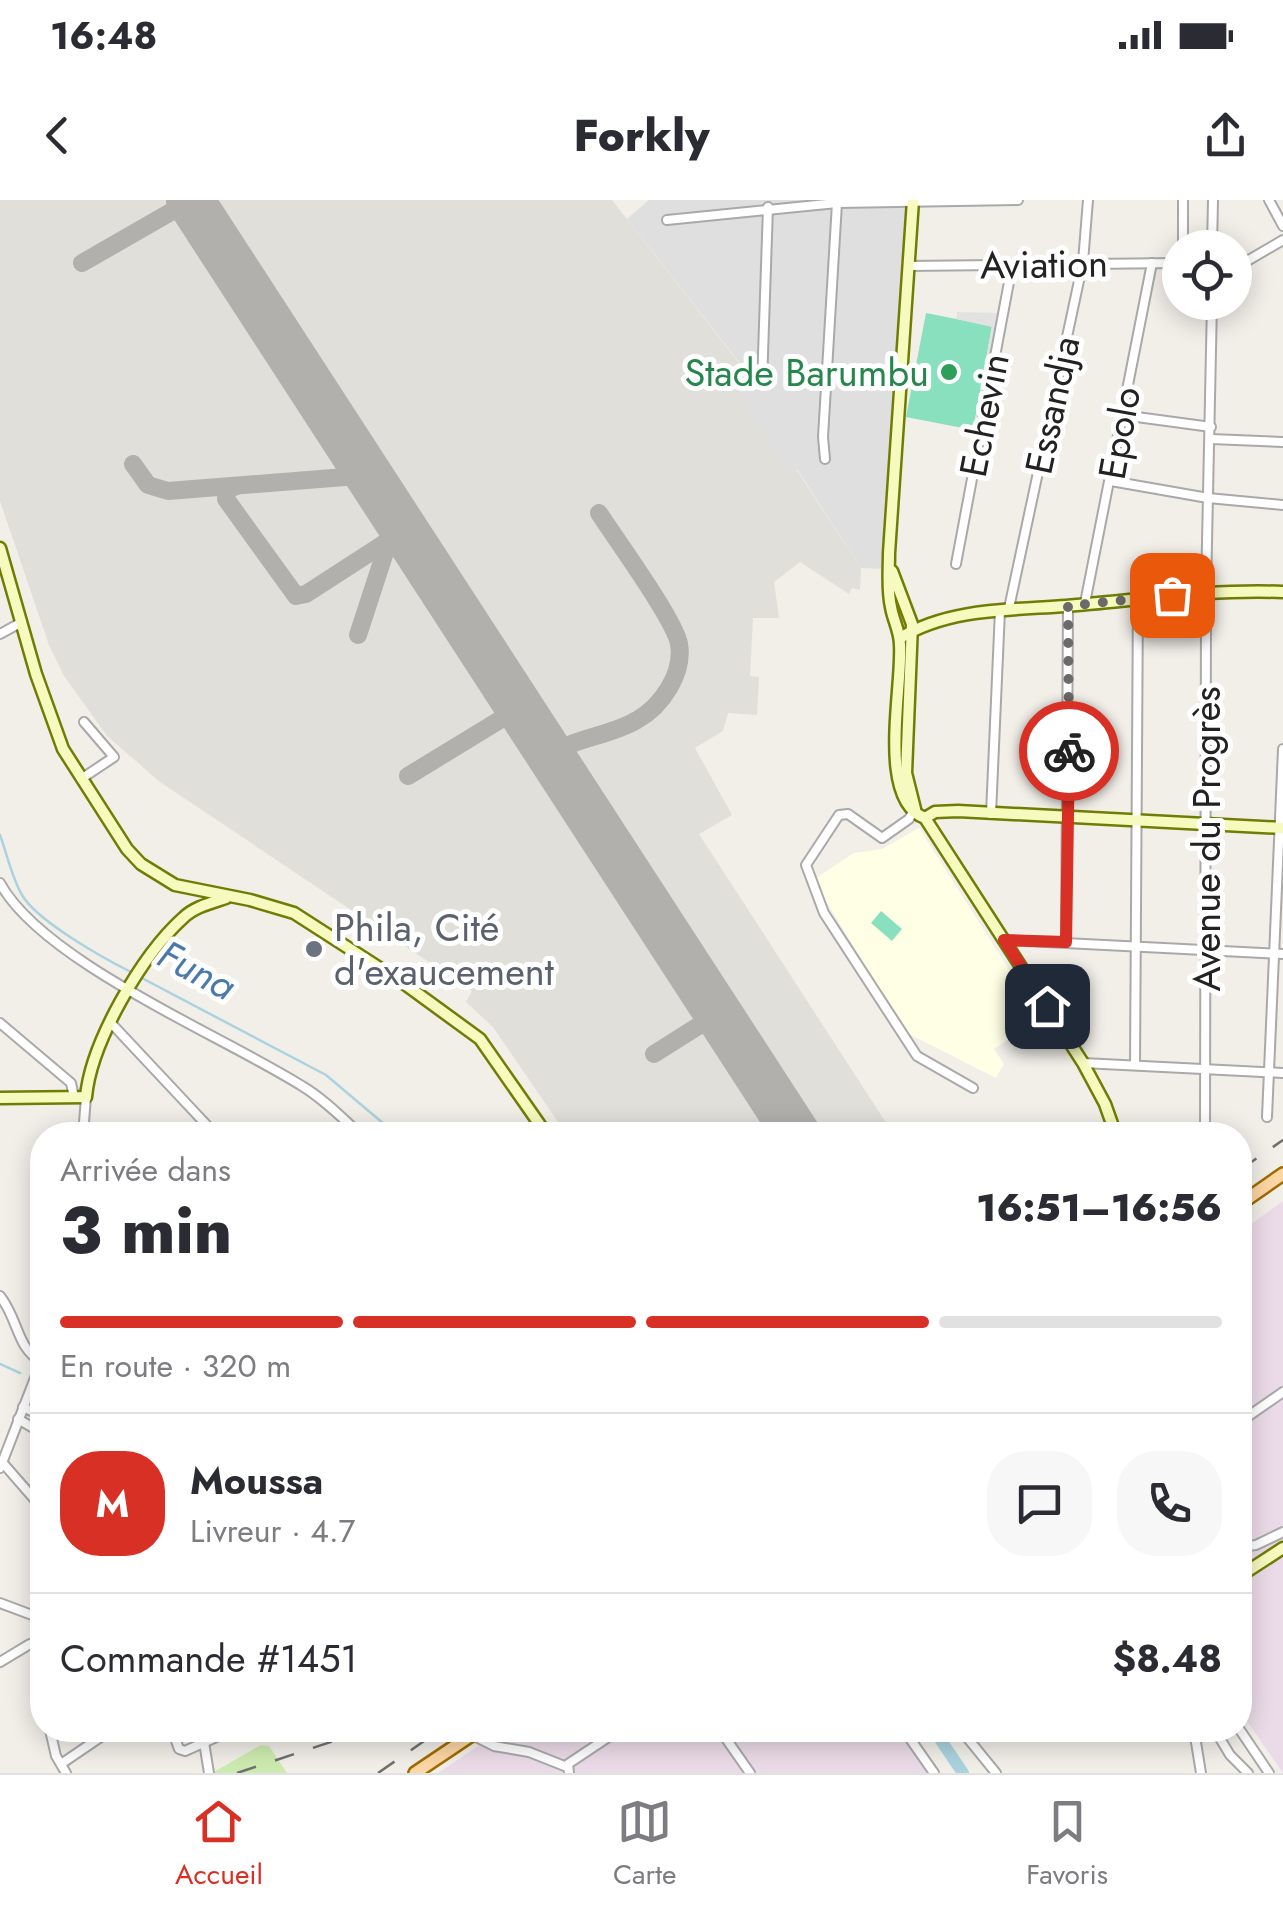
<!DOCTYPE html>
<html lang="fr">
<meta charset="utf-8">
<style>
:root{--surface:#fff;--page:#f7f7f7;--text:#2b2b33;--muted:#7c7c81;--line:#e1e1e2;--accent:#d93025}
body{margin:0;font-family:Jost,sans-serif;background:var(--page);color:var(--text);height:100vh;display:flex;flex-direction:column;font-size:38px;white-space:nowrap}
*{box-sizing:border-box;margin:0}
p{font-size:32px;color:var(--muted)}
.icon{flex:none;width:55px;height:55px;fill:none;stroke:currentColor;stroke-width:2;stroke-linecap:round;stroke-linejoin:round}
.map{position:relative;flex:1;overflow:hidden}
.panel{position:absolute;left:30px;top:922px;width:1222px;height:620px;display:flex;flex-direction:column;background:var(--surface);border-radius:40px;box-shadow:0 5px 25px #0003}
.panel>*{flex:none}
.fabs{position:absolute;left:1162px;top:30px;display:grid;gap:20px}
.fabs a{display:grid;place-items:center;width:90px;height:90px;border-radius:50%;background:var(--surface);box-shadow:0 5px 25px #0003;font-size:50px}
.pin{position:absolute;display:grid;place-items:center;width:85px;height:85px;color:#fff;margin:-42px;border-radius:20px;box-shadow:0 5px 15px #0006}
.courier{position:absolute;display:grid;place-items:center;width:100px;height:100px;margin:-50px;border:8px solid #d93025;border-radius:50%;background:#fff;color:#222;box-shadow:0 2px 12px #0007}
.headline em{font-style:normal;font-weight:800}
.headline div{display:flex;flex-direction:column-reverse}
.headline{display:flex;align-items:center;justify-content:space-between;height:170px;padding:0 30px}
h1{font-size:65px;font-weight:800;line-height:75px}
.bar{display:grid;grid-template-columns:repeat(4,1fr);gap:15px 10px;align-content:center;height:120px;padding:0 30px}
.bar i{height:12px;border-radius:8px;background:var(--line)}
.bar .on{background:var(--accent)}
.bar p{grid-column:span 4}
.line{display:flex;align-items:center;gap:25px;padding:0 30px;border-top:2px solid var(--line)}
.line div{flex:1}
.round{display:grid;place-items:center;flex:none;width:105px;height:105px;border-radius:40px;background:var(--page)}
.status{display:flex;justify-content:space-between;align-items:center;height:70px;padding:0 50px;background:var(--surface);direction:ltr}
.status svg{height:28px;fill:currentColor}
header{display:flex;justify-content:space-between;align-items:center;height:130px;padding:0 30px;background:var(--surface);font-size:45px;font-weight:800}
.menu{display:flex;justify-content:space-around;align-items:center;height:140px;border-top:2px solid var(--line);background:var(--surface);font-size:28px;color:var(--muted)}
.menu a{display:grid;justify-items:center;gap:5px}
.menu .on{color:var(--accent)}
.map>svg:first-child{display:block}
.residential{fill:#e0dfdf}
.industrial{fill:#ebdbe8}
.education{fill:#ffffe5}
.airport{fill:#e1dfda}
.grass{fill:#cdebb0}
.pitch{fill:#88e0be}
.parking{fill:#e2e2e2}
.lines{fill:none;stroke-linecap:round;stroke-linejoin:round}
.stream{stroke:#aad3df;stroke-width:2.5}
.river{stroke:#aad3df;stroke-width:12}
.taxiway{stroke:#b1b0ac;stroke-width:18}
.runway{stroke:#b1b0ac;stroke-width:48}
.street-casing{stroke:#a9a9a9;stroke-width:12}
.secondary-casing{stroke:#707d05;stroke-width:15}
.primary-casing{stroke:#a06b00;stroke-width:16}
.street{stroke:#fff;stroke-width:8}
.secondary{stroke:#f7fabf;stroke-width:10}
.primary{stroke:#fcd6a4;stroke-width:11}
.rail{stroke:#707070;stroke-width:2.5;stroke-dasharray:20 20;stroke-linecap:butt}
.done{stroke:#6b6a68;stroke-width:10;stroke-dasharray:0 18}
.route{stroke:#d93025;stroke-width:12}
.leisure-dot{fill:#2e9e5b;stroke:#fff;stroke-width:4}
.worship-dot{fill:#6b7280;stroke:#fff;stroke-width:4}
.labels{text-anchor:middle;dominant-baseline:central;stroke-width:10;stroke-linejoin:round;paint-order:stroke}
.street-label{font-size:38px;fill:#222;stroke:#fff}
.leisure-label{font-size:38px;fill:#27864d;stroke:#fff;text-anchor:end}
.worship-label{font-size:38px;fill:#5b616d;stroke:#fff;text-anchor:start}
.water-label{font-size:40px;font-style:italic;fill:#4a7aab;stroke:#fff}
</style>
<div class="status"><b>16:48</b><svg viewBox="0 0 49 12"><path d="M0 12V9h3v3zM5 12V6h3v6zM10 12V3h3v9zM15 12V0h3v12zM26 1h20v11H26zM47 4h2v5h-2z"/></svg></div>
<header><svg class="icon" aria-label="back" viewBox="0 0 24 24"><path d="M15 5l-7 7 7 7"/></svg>Forkly<svg class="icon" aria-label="share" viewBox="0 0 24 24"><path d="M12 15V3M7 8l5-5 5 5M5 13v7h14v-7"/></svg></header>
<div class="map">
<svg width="1283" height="1573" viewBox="0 0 1283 1573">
<rect width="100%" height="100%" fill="#f2efe9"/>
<path class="residential" d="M649 0H908L886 369 861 368 797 269 789 274 736 194 754 181 627 19Z"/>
<g class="industrial">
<path d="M1283 1001V1573L1240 1511V1032Z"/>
<path d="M502 1530H910L939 1573H438Z"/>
</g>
<path class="education" d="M919 628 1040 818 994 849 1004 864 996 878 907 833 813 680 854 653 882 649Z"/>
<path class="airport" d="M0 0H612L754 182 737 194 789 273 796 269 861 368 860 390 852 388 849 394 800 362 774 382 779 418H753L750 476 759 477 757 515 728 513 723 531 695 548 732 615 699 634 894 935H567L493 827 466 802 472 791 160 582 107 536 64 476 49 445 0 301Z"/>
<path class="grass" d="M261 1545 269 1546 287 1573H212Z"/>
<g class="pitch">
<path d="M926 113 992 126 973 230 906 217Z"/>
<path d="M881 711 902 729 892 741 871 723Z"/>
</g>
<path class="parking" d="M957 112 1001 113 979 231 973 230 992 127 956 119Z"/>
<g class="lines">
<g class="stream">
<path d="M0 635C7 654 12 678 22 695 37 721 103 758 131 772"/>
<path d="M138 776 326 875 397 935"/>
<path d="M0 1164 20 1173"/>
</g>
<path class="river" d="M934 1530 963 1573"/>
<g class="taxiway">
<path d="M82 63 190 1"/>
<path d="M133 264 148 285 168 291 345 277 365 268"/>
<path d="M236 286 227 290 226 299 296 396 306 394 405 330"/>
<path d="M358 435 389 340"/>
<path d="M551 554C578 537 610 536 637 520 662 506 684 473 679 444 675 420 615 338 599 313"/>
<path d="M408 576 521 507"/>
<path d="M654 854 719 813"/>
</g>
<path class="runway" d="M190 0 797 935"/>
<defs>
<g id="street">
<path d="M1183 0V48"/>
<path d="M1269 0 1283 26"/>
<path d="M667 20 837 3 1018 0"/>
<path d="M1212 48 1213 0"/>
<path d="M908 66 1180 63"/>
<path d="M1235 68 1283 40"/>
<path d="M762 184 768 7"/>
<path d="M1122 215 1211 227"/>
<path d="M1211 239 1283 242"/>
<path d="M825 259 823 237 837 3"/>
<path d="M1111 281 1208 298 1283 305"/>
<path d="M956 364 1012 66"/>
<path d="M1085 403 1152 63"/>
<path d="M1009 408 1083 62 1088 0"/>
<path d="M0 434 22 422"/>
<path d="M81 579 114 557 84 522"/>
<path d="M913 612 909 619 882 638 848 614 839 615 806 665 824 713 917 856 973 888"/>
<path d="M991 614 1000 410"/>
<path d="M0 683C43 762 223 836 302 886 324 899 342 918 361 935"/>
<path d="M1005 740 1283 754"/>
<path d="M1066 742 1068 405"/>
<path d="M0 823 71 883 74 897"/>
<path d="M111 823 216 935"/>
<path d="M1083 863 1283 873"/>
<path d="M1135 865 1138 398"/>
<path d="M1267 917 1283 549"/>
<path d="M83 935 86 897"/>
<path d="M1205 935 1206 391 1212 102"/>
<path d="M0 1096C19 1120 16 1148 42 1162"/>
<path d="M23 1207 42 1216"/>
<path d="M18 1219 42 1233"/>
<path d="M1240 1222 1283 1192"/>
<path d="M2 1262 42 1308"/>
<path d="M0 1268 42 1160"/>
<path d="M1240 1347 1256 1345 1283 1332"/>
<path d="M0 1403 32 1415 39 1410 42 1401"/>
<path d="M0 1462 30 1444 42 1445"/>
<path d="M41 1481 42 1491"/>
<path d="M50 1530 56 1556 66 1573"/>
<path d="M172 1530 179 1549 185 1551 232 1530"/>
<path d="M202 1530 209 1573"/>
<path d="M720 1530 750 1573"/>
<path d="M904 1530 934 1573"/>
<path d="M961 1530 996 1573"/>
<path d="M1194 1530 1201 1573"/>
<path d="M1215 1530 1230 1555 1248 1573"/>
<path d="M1240 1530 1269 1573"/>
<path d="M472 1535 494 1546 529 1552 567 1567"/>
<path d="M61 1564 111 1530"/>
<path d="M569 1573 568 1564 619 1530"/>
</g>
<g id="secondary">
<path d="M913 0 889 353C889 371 887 390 891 407 893 420 900 431 900 445 903 487 876 600 925 618L1083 863 1105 904 1116 935"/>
<path d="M0 348 36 474 63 549 127 649 141 664 175 685 250 700 294 713 406 785 480 839 547 935"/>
<path d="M892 371 912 424 906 573 915 609"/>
<path d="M900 438C949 408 1010 410 1066 406 1139 400 1210 389 1283 392"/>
<path d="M925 618 935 612 958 611 1283 628"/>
<path d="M0 898 86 897C91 842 142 755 183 718 194 707 211 703 226 698"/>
<path d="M1240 1376 1283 1348"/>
</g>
<g id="primary">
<path d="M1240 1004 1283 974"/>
<path d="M415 1573 479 1530"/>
</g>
</defs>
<use href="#street" class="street-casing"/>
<use href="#secondary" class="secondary-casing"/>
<use href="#primary" class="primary-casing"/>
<use href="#street" class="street"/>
<use href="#secondary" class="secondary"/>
<use href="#primary" class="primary"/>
<g class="rail">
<path d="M1240 970 1283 940"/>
<path d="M237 1573 367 1530"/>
<path d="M378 1573 440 1530"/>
</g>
</g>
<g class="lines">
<path class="done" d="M1069 551 1068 406 1172 395"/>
<path class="route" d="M1047 806 1004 740 1066 742 1069 551"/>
</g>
<circle class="leisure-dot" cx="949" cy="172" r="10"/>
<circle class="worship-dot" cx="314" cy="749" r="10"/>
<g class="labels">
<g class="street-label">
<text transform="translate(1044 64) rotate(-1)">Aviation</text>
<text transform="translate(1052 205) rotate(-78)">Essandja</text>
<text transform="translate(984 215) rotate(-79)">Echevin</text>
<text transform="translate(1119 233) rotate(-80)">Epolo</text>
<text transform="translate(1206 639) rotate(-90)">Avenue du Progrès</text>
</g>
<g class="leisure-label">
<text x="929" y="172">Stade Barumbu</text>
</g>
<g class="worship-label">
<text x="334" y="727">Phila, Cité<tspan x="334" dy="44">d'exaucement</tspan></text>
</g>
<g class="water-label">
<text transform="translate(197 770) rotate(28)">Funa</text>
</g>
</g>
</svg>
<div class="fabs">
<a><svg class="icon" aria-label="locate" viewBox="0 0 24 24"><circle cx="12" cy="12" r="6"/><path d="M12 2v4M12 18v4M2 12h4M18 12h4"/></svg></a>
</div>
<div class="pin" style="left:1172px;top:395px;background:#ea580c"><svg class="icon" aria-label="bag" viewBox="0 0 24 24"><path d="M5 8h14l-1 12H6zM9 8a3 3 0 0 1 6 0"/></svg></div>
<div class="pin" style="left:1047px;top:806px;background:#1f2937"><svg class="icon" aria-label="home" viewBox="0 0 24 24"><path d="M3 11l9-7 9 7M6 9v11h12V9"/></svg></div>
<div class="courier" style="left:1069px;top:551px"><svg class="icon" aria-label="bike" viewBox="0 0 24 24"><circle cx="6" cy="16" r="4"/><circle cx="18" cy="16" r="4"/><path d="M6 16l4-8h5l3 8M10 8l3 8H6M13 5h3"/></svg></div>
<section class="panel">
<div class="headline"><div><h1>3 min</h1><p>Arrivée dans</p></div><em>16:51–16:56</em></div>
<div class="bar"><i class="on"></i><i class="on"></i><i class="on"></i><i></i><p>En route · 320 m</p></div>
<div class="line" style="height:180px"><b class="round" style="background:var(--accent);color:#fff">M</b><div><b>Moussa</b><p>Livreur · 4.7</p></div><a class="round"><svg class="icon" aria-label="chat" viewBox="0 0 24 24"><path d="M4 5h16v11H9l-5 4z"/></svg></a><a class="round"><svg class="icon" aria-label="phone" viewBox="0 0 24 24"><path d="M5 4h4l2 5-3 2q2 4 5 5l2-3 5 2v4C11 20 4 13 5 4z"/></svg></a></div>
<div class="line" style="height:130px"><div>Commande #1451</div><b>$8.48</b></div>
</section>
</div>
<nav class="menu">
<a class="on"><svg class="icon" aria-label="home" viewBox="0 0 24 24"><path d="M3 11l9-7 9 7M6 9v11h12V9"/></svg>Accueil</a>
<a><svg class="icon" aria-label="map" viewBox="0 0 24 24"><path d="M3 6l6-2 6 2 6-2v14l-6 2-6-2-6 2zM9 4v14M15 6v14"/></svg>Carte</a>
<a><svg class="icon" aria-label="saved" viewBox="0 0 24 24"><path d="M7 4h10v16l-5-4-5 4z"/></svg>Favoris</a>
</nav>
